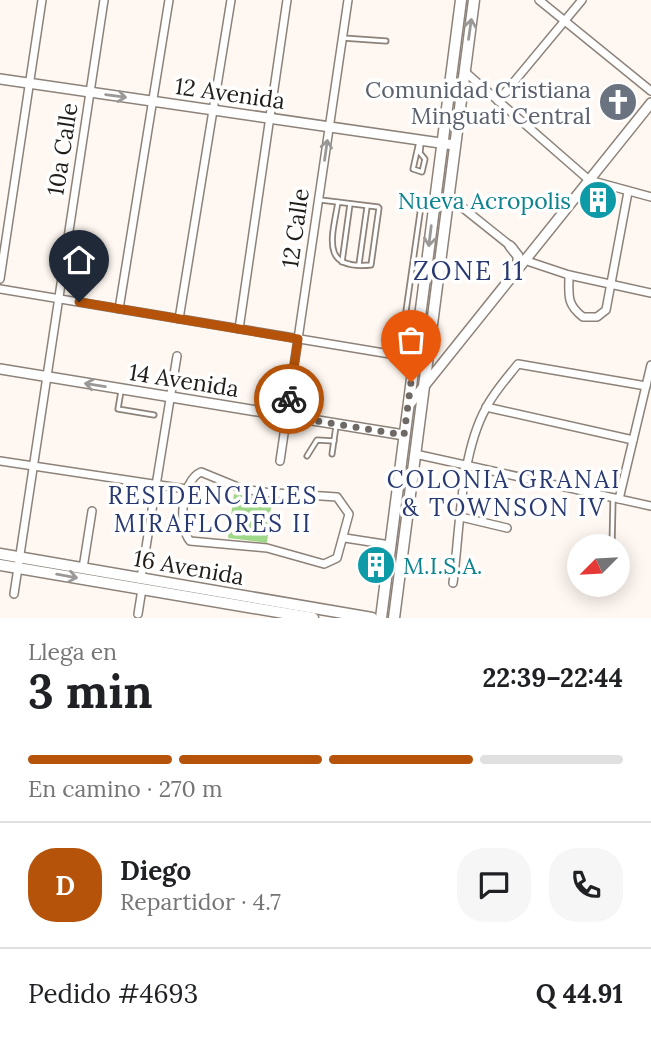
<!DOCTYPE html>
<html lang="es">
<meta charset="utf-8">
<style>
:root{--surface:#fff;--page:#f6f6f6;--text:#202124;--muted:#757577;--line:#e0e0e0;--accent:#b45309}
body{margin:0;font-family:Lora,serif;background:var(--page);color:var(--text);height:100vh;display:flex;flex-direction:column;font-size:26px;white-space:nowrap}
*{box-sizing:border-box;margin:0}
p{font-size:23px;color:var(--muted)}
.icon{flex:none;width:38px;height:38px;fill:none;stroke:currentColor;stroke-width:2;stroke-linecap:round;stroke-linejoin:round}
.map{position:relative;height:618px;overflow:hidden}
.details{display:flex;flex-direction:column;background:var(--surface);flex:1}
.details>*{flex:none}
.needle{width:46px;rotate:246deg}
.fabs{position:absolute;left:567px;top:534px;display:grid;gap:14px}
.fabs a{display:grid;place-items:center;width:63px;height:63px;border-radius:50%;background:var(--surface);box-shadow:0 4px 18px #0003;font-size:35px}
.pin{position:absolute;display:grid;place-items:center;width:60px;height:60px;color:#fff;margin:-72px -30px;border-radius:50% 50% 50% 0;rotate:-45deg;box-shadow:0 0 7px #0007}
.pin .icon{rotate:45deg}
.courier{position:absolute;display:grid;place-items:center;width:70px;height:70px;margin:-35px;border:5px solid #b45309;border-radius:50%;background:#fff;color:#222;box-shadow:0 2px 9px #0007}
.headline em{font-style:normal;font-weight:800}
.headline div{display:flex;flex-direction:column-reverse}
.headline{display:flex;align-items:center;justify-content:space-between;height:119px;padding:0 28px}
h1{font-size:46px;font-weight:800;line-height:52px}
.bar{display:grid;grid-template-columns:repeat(4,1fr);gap:10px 7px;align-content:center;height:84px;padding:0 28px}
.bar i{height:9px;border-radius:5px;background:var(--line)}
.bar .on{background:var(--accent)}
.bar p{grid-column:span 4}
.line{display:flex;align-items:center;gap:18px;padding:0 28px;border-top:2px solid var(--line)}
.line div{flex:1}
.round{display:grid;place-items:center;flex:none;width:74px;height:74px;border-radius:28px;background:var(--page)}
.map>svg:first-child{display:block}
.green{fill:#a0d88a}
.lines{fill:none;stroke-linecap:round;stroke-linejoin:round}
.service-casing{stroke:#8c8279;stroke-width:7}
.minor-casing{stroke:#8c8279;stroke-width:10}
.tertiary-casing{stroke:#8c8279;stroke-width:12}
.secondary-casing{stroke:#8c8279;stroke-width:13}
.service{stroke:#fff;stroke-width:3.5}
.minor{stroke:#fff;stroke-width:7}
.tertiary{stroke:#fff;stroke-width:9}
.secondary{stroke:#fff;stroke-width:10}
.oneway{stroke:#9b9997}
.done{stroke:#6e6964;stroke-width:7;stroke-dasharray:0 12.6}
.route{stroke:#b45309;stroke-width:9}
.labels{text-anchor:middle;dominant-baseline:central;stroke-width:7;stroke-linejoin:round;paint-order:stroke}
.worship-label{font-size:23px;fill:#5b616d;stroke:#fff;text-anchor:end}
.street-label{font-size:23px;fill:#201c18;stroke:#fff}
.culture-label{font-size:23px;fill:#0d838f;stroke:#fff;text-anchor:end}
.neighbourhood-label{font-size:24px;letter-spacing:2px;fill:#283871;stroke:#fff}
.quarter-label{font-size:26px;letter-spacing:2px;fill:#283871;stroke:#fff}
</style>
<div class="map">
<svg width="651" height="618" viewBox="0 0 651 618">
<rect width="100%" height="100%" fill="#fff8f2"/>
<path class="green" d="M234 494 272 499 267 543 228 538Z"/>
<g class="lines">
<defs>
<g id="service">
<path d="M343 38 386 41"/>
<path d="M419 142 413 169 422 172 425 159 420 153 421 143"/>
<path d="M321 200 378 207 379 208 371 265C320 270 332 238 338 202"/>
<path d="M342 262 350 204"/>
<path d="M359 264 367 207"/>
<path d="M417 317 408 315 406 311 421 206 431 204"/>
<path d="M121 391 118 409 154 415"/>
<path d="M332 454 336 426"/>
<path d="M307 456 317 440 334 441"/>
<path d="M612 546 613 500"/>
</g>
<g id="minor">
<path d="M539 0 651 91"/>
<path d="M464 71 589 180 651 197"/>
<path d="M498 101 582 0"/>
<path d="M448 196 513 248"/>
<path d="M530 262 569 275 651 293"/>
<path d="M569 275C569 295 566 304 583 317H597L606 310 628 192"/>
<path d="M0 279 42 0"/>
<path d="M0 289 414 358"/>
<path d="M119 309 169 0"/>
<path d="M179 319 231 0"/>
<path d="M239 329 287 0"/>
<path d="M486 407 633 440"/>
<path d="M415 454 651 506"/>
<path d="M0 461 186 489"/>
<path d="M280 461 348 0"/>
<path d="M201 472 240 488 261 492 337 497 349 514 337 558 324 564 267 548 190 541C177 526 182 480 201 472Z"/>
<path d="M619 499 651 365"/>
<path d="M461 517 507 528"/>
<path d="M345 538 390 545"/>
<path d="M83 568 92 511"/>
<path d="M141 578 177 356"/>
<path d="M453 583C460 530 460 455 486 408 494 392 507 378 518 364L646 386"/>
<path d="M14 594 104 0"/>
<path d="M138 614 142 589"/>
</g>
<g id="tertiary">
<path d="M0 79 454 145"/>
<path d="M510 246 518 256V265"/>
<path d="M0 369 404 435"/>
<path d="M409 405 651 103"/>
</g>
<g id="secondary">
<path d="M0 554 372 618"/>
<path d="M0 565 313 618"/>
<path d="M381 618 461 0"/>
<path d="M394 618 474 0"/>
</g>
</defs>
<use href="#service" class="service-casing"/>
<use href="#minor" class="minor-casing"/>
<use href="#tertiary" class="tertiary-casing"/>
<use href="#secondary" class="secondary-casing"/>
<use href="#service" class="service"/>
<use href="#minor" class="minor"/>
<use href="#tertiary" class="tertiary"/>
<use href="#secondary" class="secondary"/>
</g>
<defs><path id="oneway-shaft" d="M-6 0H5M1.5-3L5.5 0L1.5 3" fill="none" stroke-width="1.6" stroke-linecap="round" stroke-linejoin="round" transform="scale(1.75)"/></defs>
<g class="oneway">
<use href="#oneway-shaft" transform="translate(470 29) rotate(-82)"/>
<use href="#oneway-shaft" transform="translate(116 96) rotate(8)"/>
<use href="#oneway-shaft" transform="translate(326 150) rotate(-82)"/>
<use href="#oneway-shaft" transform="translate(430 236) rotate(97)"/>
<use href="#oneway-shaft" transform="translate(95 385) rotate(-171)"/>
<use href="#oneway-shaft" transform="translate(67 576) rotate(10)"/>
</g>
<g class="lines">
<path class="done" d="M289 399 286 416 404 435 411 382"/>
<path class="route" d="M79 302 298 339 289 399"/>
</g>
<defs>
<symbol id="church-disc" viewBox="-11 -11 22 22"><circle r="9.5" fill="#6b7280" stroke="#fff"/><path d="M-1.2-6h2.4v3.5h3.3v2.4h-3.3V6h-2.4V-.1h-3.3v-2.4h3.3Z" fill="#fff"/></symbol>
<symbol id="building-disc" viewBox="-11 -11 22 22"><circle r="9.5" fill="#0f9aa8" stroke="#fff"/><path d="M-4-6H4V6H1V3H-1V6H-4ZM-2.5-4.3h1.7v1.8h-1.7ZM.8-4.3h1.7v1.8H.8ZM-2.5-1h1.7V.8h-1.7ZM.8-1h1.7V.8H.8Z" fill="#fff"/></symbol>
</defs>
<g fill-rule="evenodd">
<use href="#church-disc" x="596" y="80" width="44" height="44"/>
<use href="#building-disc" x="576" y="178" width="44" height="44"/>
<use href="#building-disc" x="354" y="543" width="44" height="44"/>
</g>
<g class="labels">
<g class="worship-label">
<text x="591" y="89">Comunidad Cristiana<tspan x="591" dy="26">Minguati Central</tspan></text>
</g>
<g class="street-label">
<text transform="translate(230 93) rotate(8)">12 Avenida</text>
<text transform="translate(62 149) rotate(-81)">10a Calle</text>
<text transform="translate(295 228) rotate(-82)">12 Calle</text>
<text transform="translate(184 380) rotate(9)">14 Avenida</text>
<text transform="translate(189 567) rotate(10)">16 Avenida</text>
</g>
<g class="culture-label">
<text x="571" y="200">Nueva Acropolis</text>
<text x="403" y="565" text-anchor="start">M.I.S.A.</text>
</g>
<g class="neighbourhood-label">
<text x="504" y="479">COLONIA GRANAI<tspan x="504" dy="28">&amp; TOWNSON IV</tspan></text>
<text x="213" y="495">RESIDENCIALES<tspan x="213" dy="28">MIRAFLORES II</tspan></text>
</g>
<g class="quarter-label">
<text x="469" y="270">ZONE 11</text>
</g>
</g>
</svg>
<div class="fabs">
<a><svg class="needle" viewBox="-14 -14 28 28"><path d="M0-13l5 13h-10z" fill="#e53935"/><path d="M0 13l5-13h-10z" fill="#757577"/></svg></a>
</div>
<div class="pin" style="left:411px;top:382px;background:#ea580c"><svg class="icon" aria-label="bag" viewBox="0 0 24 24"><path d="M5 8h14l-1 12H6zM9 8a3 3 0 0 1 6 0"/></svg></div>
<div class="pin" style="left:79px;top:302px;background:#1f2937"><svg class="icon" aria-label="home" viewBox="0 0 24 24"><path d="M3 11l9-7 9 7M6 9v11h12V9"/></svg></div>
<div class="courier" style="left:289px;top:399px"><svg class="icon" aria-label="bike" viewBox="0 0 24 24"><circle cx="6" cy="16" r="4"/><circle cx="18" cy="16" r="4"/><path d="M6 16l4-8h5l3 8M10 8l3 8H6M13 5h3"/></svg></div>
</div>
<section class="details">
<div class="headline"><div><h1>3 min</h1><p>Llega en</p></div><em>22:39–22:44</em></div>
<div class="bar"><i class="on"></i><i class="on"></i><i class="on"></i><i></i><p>En camino · 270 m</p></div>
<div class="line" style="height:126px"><b class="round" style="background:var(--accent);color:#fff">D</b><div><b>Diego</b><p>Repartidor · 4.7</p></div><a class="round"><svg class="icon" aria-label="chat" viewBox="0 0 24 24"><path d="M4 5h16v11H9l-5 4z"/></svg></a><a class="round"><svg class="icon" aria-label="phone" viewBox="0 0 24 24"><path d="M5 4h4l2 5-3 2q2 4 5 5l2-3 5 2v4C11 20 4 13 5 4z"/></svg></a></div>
<div class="line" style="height:91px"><div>Pedido #4693</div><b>Q 44.91</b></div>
</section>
